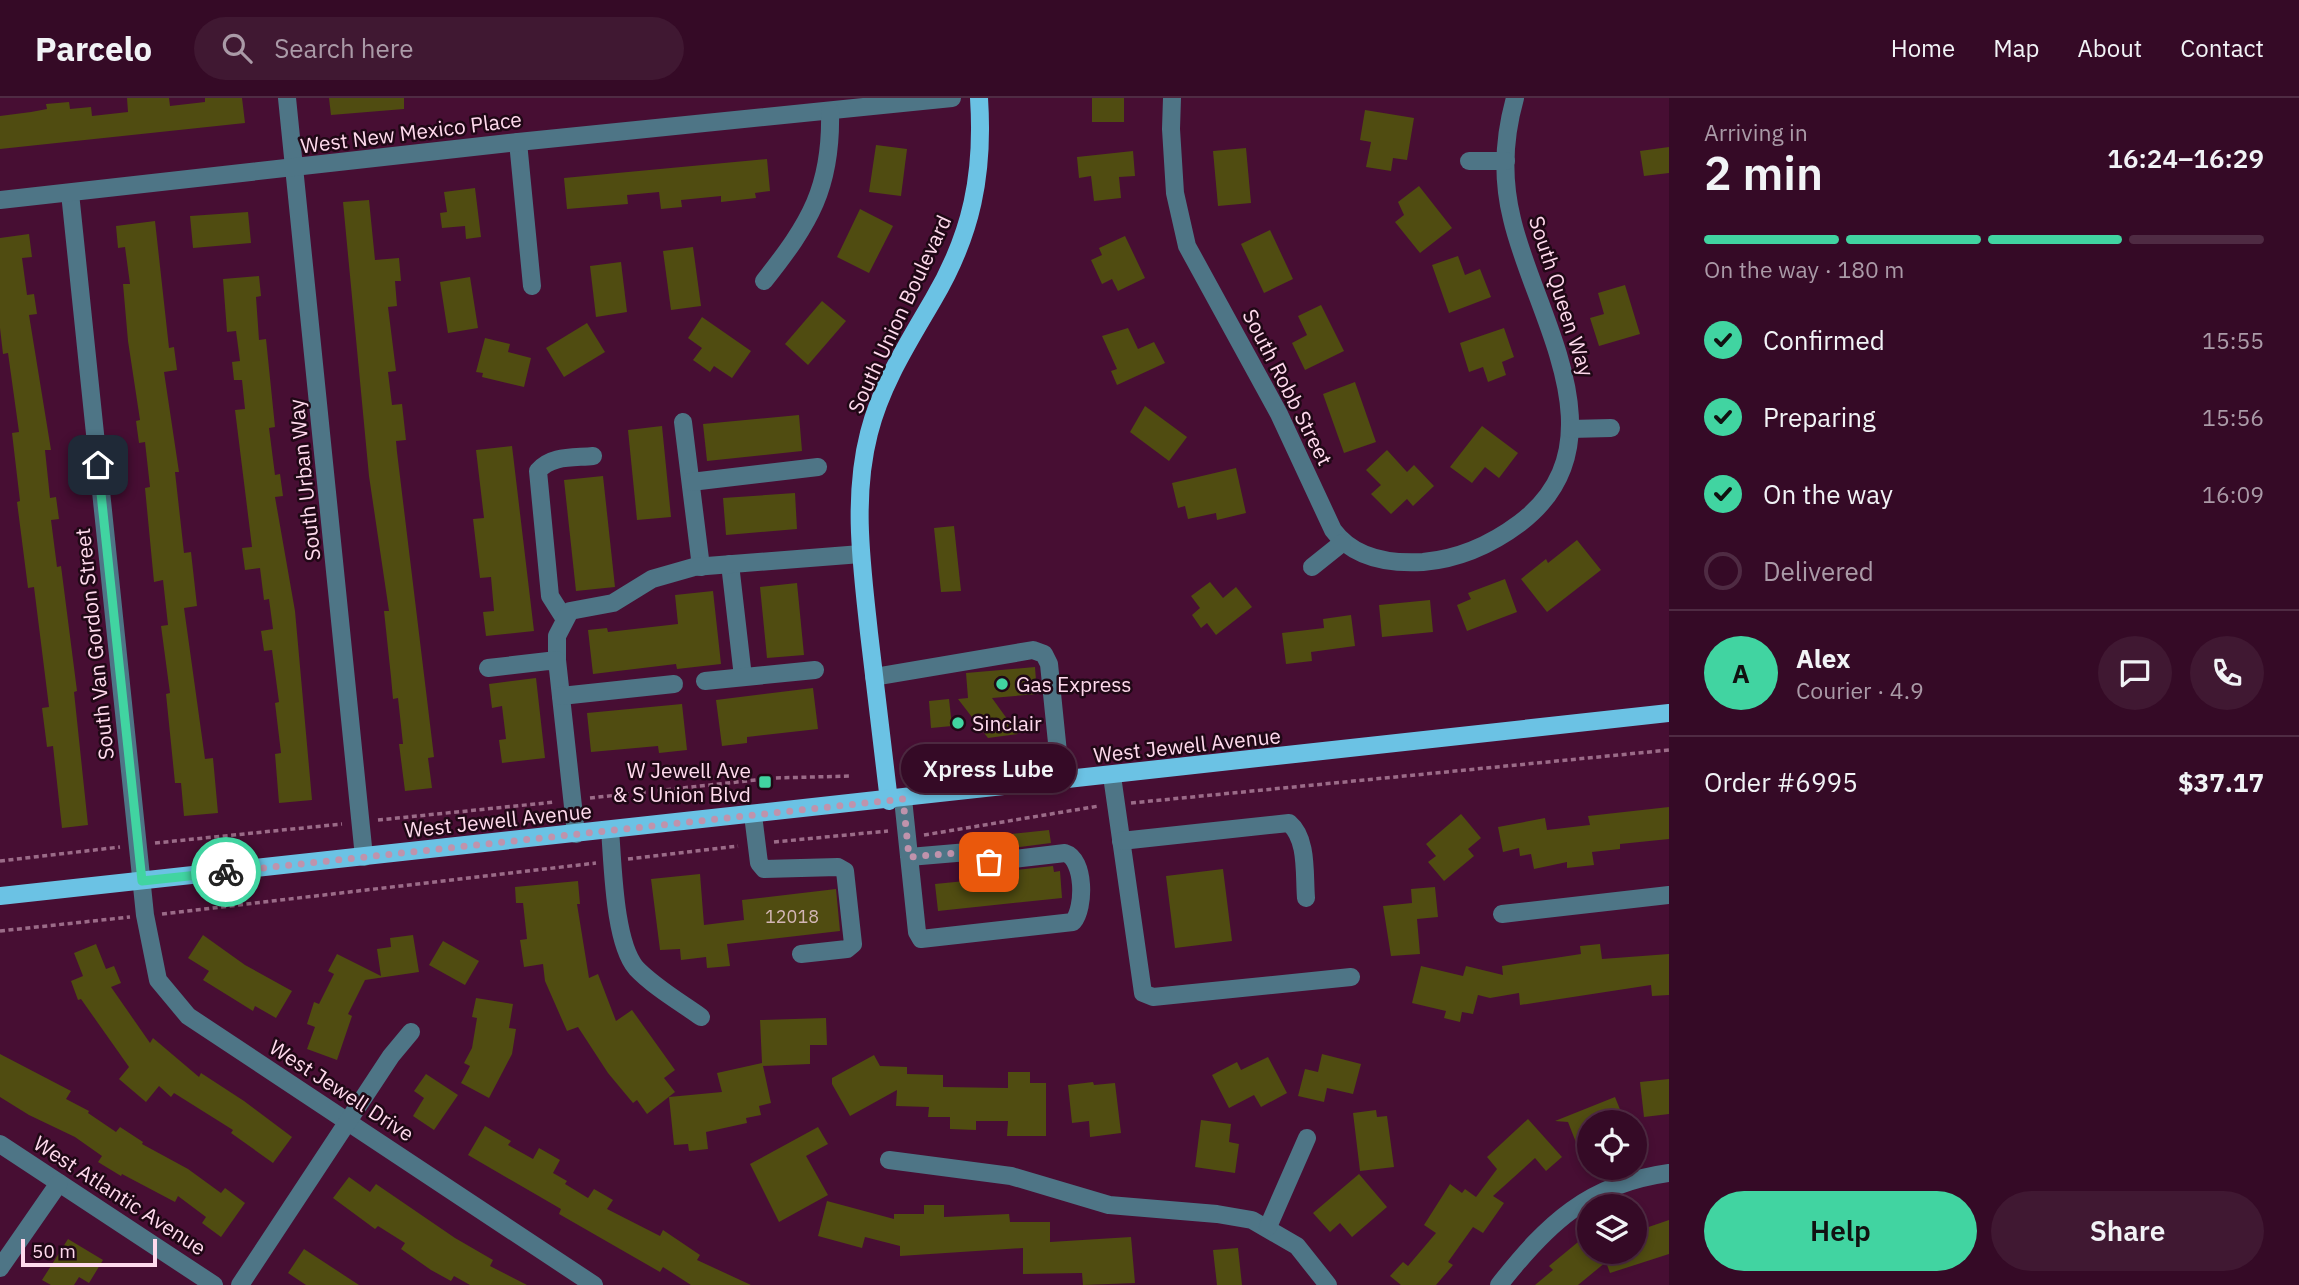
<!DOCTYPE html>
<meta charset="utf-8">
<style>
:root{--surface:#350a26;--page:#401832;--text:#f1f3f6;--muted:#aa9aa7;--line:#4f2b43;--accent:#41d4a1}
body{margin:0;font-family:"IBM Plex Sans",sans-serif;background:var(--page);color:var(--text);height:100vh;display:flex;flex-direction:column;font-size:26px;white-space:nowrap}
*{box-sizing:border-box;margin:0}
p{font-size:23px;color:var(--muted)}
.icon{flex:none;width:38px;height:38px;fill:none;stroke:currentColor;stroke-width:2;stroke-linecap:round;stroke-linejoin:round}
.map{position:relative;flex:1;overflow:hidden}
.sheet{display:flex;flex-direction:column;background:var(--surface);width:630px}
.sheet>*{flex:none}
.buttons{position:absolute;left:1577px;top:1012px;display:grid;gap:14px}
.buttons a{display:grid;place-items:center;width:70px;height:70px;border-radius:50%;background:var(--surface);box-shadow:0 4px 10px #0003,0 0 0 2px var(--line);font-size:35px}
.scale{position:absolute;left:21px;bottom:18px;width:136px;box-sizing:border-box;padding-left:7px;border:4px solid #ffdaed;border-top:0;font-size:19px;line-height:24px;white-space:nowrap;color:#ffdaed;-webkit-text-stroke:5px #200816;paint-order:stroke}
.pin{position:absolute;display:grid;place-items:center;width:60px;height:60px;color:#fff;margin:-30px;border-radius:14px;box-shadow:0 4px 10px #0006}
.courier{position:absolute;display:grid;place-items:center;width:70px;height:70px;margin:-35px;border:5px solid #41d4a1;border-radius:50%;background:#fff;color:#222;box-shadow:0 2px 9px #0007}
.bubble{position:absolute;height:49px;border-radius:24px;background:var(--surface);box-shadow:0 4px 10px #0003,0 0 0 2px var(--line);font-size:23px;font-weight:600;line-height:49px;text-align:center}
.headline em{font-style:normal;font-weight:600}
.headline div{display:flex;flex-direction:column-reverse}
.headline{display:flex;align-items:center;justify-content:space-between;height:119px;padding:0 35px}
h1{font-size:46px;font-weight:600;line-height:52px}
.bar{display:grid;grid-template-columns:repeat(4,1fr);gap:10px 7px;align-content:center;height:84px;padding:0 35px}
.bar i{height:9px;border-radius:5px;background:var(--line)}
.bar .active{background:var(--accent)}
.bar p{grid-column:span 4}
.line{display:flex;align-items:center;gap:18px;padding:0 35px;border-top:2px solid var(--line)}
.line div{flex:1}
.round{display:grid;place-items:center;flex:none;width:74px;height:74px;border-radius:37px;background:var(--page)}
ol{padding:0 35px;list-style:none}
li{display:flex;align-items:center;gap:21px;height:77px}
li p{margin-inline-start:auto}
li .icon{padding:7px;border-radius:50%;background:var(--accent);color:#111;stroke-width:4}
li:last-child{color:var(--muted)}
li i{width:38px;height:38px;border:4px solid var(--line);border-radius:50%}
.action{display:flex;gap:14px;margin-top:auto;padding:14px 35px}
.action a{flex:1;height:80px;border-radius:42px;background:var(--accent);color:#111;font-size:28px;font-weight:600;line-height:80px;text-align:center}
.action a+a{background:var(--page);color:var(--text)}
header{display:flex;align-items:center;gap:42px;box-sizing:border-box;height:98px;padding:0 35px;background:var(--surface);border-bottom:2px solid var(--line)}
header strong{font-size:33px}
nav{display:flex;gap:38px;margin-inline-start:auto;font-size:24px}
.search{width:490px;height:63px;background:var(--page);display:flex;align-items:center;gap:18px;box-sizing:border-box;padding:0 24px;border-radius:38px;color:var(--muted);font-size:26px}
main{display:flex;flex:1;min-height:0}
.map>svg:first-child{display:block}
.building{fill:#504c11}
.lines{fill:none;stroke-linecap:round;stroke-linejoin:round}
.path{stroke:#9b6b88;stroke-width:3.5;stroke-dasharray:5 3.5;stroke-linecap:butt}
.minor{stroke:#4e7586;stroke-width:18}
.major{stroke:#6bc2e4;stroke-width:18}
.done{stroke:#bf93ac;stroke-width:7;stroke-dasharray:0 12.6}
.route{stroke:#41d4a1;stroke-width:9}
.poi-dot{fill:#41d4a1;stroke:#200816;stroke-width:2.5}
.labels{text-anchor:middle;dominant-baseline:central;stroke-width:5;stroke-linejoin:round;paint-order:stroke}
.number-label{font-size:18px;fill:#d3b6b6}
.street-label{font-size:21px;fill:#ffdaed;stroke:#200816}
.poi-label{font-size:21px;fill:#ffdaed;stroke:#200816;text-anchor:start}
</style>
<header>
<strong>Parcelo</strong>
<div class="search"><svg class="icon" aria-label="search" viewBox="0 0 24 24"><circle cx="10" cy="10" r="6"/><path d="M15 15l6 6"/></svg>Search here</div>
<nav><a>Home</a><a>Map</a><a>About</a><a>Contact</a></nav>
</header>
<main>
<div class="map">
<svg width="1669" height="1187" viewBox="0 0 1669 1187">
<rect width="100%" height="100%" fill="#470e33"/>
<g class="building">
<path d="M127 0H169L170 8 205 4V0H242L245 25 0 51V18L31 14 47 11 46 6 69 4 70 11 91 9 92 18 128 14Z"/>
<path d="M329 0H404V11L331 17Z"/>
<rect x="1092" y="0" width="32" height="24"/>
<path d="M1365 12 1414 20 1407 62 1393 60 1391 73 1366 69 1371 44 1360 42Z"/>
<path d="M876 47 907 51 901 98 869 94Z"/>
<path d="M1669 49V75L1644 78 1640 53Z"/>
<path d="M1246 50 1251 105 1218 108 1213 53Z"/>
<path d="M1133 53 1135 78 1119 79 1121 100 1094 103 1091 78 1079 80 1077 59Z"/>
<path d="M767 61 770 93 755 95 756 100 721 104V98L681 102 682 109 661 111 659 94 627 97 628 106 567 111 564 80Z"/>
<path d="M1419 88 1452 130 1420 155 1395 124 1404 117 1398 104Z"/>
<path d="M475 90 481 139 466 141 465 128 442 130 440 115 447 114 444 94Z"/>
<path d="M369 102 375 162 399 160 401 183H395L397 208 388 209 396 273 388 274 392 307 402 306 406 342 396 343 397 354 434 659 428 660 432 690 405 693 399 646H403L398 600 393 601 391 579 384 513H389L369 378 343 104Z"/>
<path d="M860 111 893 128 869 175 837 159Z"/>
<path d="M248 114 251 145 193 150 190 118Z"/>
<path d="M155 123 169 250 174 249 177 272 164 274 179 374H175L184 455 191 454 197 508 184 510 205 661 213 660 218 715 184 718 181 685H175L166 596 170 595 161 528 168 527 163 482 154 484 145 390 150 389 145 344 139 345 136 323 140 322 128 243 123 186H130L125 149 118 150 116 128Z"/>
<path d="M1270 132 1293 181 1264 195 1241 146Z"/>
<path d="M29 136 32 159 22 160 27 197 34 196 37 216 29 217 51 352H45L50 400 56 399 59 421 51 422 57 469 61 468 77 593 74 594 88 727 62 730 53 648 47 649 42 610 49 609 34 489 28 490 17 404 20 403 12 335 19 334 8 255 3 256 0 230V140Z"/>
<path d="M1125 138 1145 180 1118 193 1112 181 1102 186 1091 162 1102 157 1099 150Z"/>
<path d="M693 149 701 208 671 212 663 153Z"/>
<path d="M1458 158 1465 177 1480 171 1491 199 1449 215 1432 167Z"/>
<path d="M621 164 627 214 596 219 590 168Z"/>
<path d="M259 178 261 198 256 199 259 242 266 241 275 329 269 330 275 377 280 376 283 398 275 399 295 513 312 702 279 705 275 656 281 655 275 605 279 604 272 552 264 553 261 533 273 531 269 501 264 502 260 470 245 472 242 450 252 449 235 312 245 311 242 282H234L232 264 240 263 236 233 227 234 223 181Z"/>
<path d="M470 179 478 230 448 235 440 184Z"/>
<path d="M1625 187 1640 236 1599 248 1590 220 1604 216 1598 195Z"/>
<path d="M822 203 846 223 808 267 785 246Z"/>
<path d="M1321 207 1344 253 1305 272 1292 245 1307 237 1298 218Z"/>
<path d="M702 219 751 253 732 280 714 268 710 274 693 262 702 250 688 240Z"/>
<path d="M587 225 605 254 564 279 546 250Z"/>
<path d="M1128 230 1138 251 1154 244 1165 265 1117 287 1111 273 1117 271 1102 238Z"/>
<path d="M1504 230 1514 259 1502 264 1506 277 1488 284 1483 269 1469 274 1460 245Z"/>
<path d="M485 240 510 246 508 254 531 260 524 289 482 279 483 275 476 274Z"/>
<path d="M1355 284 1376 344 1344 355 1323 296Z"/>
<path d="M1145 308 1187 339 1169 363 1130 334Z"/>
<path d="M799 317 802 353 707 363 703 326Z"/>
<path d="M662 328 671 419 637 422 628 332Z"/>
<path d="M1482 328 1518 355 1499 380 1485 369 1472 385 1450 369Z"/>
<path d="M512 348 534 533 486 538 483 514 494 513 491 479 480 480 473 421 484 420 476 352Z"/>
<path d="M1387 352 1407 374 1414 367 1434 388 1413 408 1407 401 1391 416 1371 396 1381 387 1366 372Z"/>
<path d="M1236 370 1246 415 1217 422 1216 415 1188 421 1185 408 1178 410 1172 385Z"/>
<path d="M603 378 615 489 576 493 564 382Z"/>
<path d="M795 395 797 431 726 437 723 400Z"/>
<path d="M954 428 961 493 941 494 934 430Z"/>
<path d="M1577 442 1601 472 1547 514 1521 481 1546 461 1548 465Z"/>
<path d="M1505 481 1517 514 1467 533 1457 507 1471 501 1468 495Z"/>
<path d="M1210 484 1223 500 1236 489 1252 509 1216 537 1207 525 1201 530 1192 517 1200 510 1191 498Z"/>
<path d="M797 485 804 557 767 560 760 489Z"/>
<path d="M713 493 721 566 677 571 676 566 593 576 588 532 607 530 608 534 678 526 675 497Z"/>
<path d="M1430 502 1433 534 1382 539 1379 507Z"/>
<path d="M1351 517 1355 548 1311 554 1312 563 1286 566 1282 535 1324 530 1323 521Z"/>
<path d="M1035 569 1037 596 992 600 1018 636 988 640 958 601 968 600 966 575Z"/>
<path d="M536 580 545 660 502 665 499 642 506 641 502 608 492 610 489 586Z"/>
<path d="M813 590 818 631 747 639V645L722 648 716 602Z"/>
<path d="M949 601 952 628 931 630 929 603Z"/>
<path d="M682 606 687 652 659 655 658 648 591 654 587 615Z"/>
<path d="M1669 709V741L1620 746V751L1592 754 1594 767 1567 770V764L1534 771 1531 756 1520 758 1519 750 1503 754 1498 729 1545 720 1547 732 1590 727 1588 718Z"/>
<path d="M1461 716 1481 740 1468 751 1474 758 1444 783 1428 764 1436 758 1426 746Z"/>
<path d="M1049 732 1051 745 1012 750 1011 736Z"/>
<path d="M1053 768 1054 774 1060 773 1062 800 938 813 935 786 1015 778V772Z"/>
<path d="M1223 771 1232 843 1175 850 1166 778Z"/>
<path d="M700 776 704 827 744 822 742 802 836 791 840 833 727 846 730 868 707 870 706 859 681 862 680 851 660 852 651 781Z"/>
<path d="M578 783 580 806H577L589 880 598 876 616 923 632 912 675 972 664 980 675 994 647 1016 637 1002 633 1005 608 975 578 929 567 933 545 883 543 866 524 869 520 842 527 841 523 805H516L515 789Z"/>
<path d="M1435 789 1438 819 1417 821 1420 856 1391 858 1383 808 1412 805 1411 791Z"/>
<path d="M203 837 245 867 292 893 276 920 255 908 253 913 203 882 209 873 188 860Z"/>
<path d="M413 837 419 874 365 882 348 916 352 918 337 962 307 951 315 929 307 926 314 904 319 906 334 876 328 873 337 856 381 878 377 851 391 849 390 840Z"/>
<path d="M443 843 479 863 465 887 429 867Z"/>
<path d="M96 846 106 871 114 868 121 885 111 889 150 945 153 940 199 979 201 975 244 1003 292 1039 273 1065 231 1035 233 1032 174 995 171 999 159 988 146 1004 119 981 129 969 81 901 78 902 71 883 83 878 74 855Z"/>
<path d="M1600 846 1602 861 1669 856V897L1652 898 1651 887 1520 907 1519 895 1490 900 1478 897 1473 916 1462 914 1460 924 1444 920 1446 913 1412 905 1421 868 1463 878 1466 868 1503 877 1502 868 1581 856 1580 848Z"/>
<path d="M476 900 513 906 509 930 516 931 512 956 489 1000 461 985 470 968 464 965 472 950 477 920 472 919Z"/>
<path d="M826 920 827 947H810V966L763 968 771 1005 759 1008 761 1017 746 1020 747 1025 706 1034 708 1051 689 1053 688 1046 674 1047 669 999 722 994 717 975 762 965 760 922Z"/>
<path d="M0 956 71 993 66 1001 89 1013 88 1015 116 1034 120 1029 143 1044 142 1046 188 1071 221 1095 225 1090 245 1105 221 1139 202 1125 206 1119 178 1098 175 1104 122 1076 121 1078 98 1064 102 1058 75 1039 29 1017 0 999Z"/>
<path d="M1322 956 1361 966 1353 996 1327 990 1324 1004 1298 998 1305 971 1318 974Z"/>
<path d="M874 957 880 968 907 969V976L943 977V989L1008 990V974H1030V985H1046V1038H1007L1008 1023H976V1032L950 1031V1019H928L929 1009 896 1008 897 992 850 1018 832 986V980Z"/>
<path d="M1268 959 1287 995 1261 1009 1254 997 1229 1010 1212 977 1237 964 1241 972Z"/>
<path d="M426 976 458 997 434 1032 413 1018 424 1000 414 993Z"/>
<path d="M1669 981V1016L1644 1019 1640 984Z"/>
<path d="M1093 984 1094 987 1115 985 1121 1035 1090 1039 1089 1023 1072 1025 1068 987Z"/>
<path d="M1615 999 1625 1024H1589L1588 1075 1568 1024 1555 1023Z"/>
<path d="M1376 1012 1377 1019 1387 1018 1394 1069 1360 1073 1353 1015Z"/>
<path d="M1528 1021 1562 1059 1546 1073 1535 1060 1493 1098 1504 1105 1483 1135 1473 1129 1448 1164 1453 1167 1436 1187H1401L1390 1178 1403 1164 1408 1168 1436 1135 1424 1127 1450 1086 1462 1095 1465 1091 1476 1099 1497 1071 1487 1059Z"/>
<path d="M1201 1022 1231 1026 1229 1044 1239 1046 1235 1075 1195 1069Z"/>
<path d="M485 1028 511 1043 508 1047 533 1061 539 1050 560 1062 553 1075 567 1083 565 1086 588 1100 594 1091 613 1102 607 1111 660 1138 663 1132 700 1157 697 1162 751 1187H691L663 1169 660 1174 559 1116 561 1111 468 1057Z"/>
<path d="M818 1029 828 1046 806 1058 828 1097 779 1124 750 1066Z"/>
<path d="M1359 1076 1387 1109 1352 1139 1340 1125 1330 1134 1313 1115Z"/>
<path d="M349 1079 370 1094 376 1086 455 1140 493 1162 490 1168 527 1187H470L454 1178 451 1183 431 1172 401 1151 405 1145 378 1128 375 1131 333 1100Z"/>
<path d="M827 1103 894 1121V1116H924V1107H944V1119L1009 1116 1010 1124H1050V1144L1131 1139 1135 1185 1083 1187 1082 1175 1023 1176V1150L900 1158V1148L865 1139 862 1150 818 1138Z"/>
<path d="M1669 1122V1156L1610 1175 1606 1164 1578 1187H1535L1553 1172 1549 1168 1589 1135V1153H1634V1134Z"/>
<path d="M68 1141 103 1162 89 1185 79 1179 74 1187H51L42 1182Z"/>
<path d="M1238 1150 1242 1187H1217L1213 1152Z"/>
<path d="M304 1151 359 1187H306L288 1175Z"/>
</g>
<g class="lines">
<g class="path">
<path d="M911 666 913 680"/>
<path d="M590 700 774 680 852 678"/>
<path d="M1131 705 1669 652"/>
<path d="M378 722 555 704"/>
<path d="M924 737 1099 708"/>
<path d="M774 744 888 733"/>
<path d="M155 745 342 726"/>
<path d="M628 761 738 748"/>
<path d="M0 763 120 749"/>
<path d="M162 816 596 765"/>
<path d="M0 833 130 819"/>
</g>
<g class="minor">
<path d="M287 0 364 759"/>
<path d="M1172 0 1171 31 1175 95 1187 148 1279 316 1333 432C1354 461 1389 466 1423 464 1458 461 1492 446 1520 425 1626 344 1534 217 1512 121 1502 81 1504 39 1515 0"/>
<path d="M518 44 532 188"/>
<path d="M1469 63H1506"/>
<path d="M70 95 145 817 158 882 188 918 594 1187"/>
<path d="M0 102 518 44 952 0"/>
<path d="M764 183C810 125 832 89 830 13"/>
<path d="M683 324 701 469"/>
<path d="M1570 331 1611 330"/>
<path d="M691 384 818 369"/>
<path d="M730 466 743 579"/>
<path d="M1312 469 1342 445"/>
<path d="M564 520 550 498 538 373C551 357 574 360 593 358"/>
<path d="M557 562V538L570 513 613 505 652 481 694 469 861 456"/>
<path d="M488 570 557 562 576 736"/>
<path d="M874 579 1033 552 1044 556 1049 566 1061 684"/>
<path d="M705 583 815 572"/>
<path d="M561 598 674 586"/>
<path d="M1112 678 1143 895 1153 899 1351 879"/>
<path d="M903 701 917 834 921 841 1073 824C1085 810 1085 761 1065 755L989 764 968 754 909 759"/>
<path d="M753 717 759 765 764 771 838 769 845 773 853 846 847 851 801 856"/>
<path d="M610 732C613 767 614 844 636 870 654 889 680 904 701 919"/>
<path d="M1121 743 1289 725C1308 741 1304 776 1306 800"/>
<path d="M1502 816 1669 797"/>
<path d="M0 1046 214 1187"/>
<path d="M889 1062 1011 1078 1109 1107 1217 1116 1252 1122 1297 1148 1328 1187"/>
<path d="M1268 1129 1307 1040"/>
<path d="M0 1170 59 1085"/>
<path d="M240 1187 391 958 411 934"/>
<path d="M1499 1187C1547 1126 1588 1086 1669 1075"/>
</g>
<g class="major">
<path d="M889 703C882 647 876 591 869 535 862 469 852 401 869 335 881 287 908 245 933 202 972 136 984 76 979 0"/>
<path d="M0 798 1669 615"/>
</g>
</g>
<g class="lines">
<path class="done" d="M226 774 903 701 909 759 968 754 989 764"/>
<path class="route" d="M98 367 142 783 226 774"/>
</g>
<g class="poi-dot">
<circle cx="1002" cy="586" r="7"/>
<circle cx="958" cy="625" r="7"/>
<rect x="758" y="677" width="14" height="14" rx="3.5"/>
</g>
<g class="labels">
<g class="number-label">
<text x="792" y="818">12018</text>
</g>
<g class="street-label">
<text transform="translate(411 34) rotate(-7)">West New Mexico Place</text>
<text transform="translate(1562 198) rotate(72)">South Queen Way</text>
<text transform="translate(899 216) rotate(-65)">South Union Boulevard</text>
<text transform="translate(1288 289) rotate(63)">South Robb Street</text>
<text transform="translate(304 382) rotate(-96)">South Urban Way</text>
<text transform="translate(94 546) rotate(-96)">South Van Gordon Street</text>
<text transform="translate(1187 647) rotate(-6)">West Jewell Avenue</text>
<text transform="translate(498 722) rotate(-6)">West Jewell Avenue</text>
<text transform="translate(342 992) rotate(33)">West Jewell Drive</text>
<text transform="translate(120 1097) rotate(33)">West Atlantic Avenue</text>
</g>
<g class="poi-label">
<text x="1016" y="586">Gas Express</text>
<text x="972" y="625">Sinclair</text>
<text x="751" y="672" text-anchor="end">W Jewell Ave<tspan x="751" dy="24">&amp; S Union Blvd</tspan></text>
</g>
</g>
</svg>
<div class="buttons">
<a><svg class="icon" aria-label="locate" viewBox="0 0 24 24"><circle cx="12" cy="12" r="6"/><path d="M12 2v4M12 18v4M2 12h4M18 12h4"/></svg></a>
<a><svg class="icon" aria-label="layers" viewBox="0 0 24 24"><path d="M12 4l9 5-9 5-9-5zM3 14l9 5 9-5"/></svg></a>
</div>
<div class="scale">50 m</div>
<div class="pin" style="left:989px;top:764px;background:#ea580c"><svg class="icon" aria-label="bag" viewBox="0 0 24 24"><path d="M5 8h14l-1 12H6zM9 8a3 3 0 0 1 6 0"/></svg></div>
<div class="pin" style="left:98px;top:367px;background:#1f2937"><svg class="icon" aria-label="home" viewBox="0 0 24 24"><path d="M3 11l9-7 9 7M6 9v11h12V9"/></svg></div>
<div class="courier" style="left:226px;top:774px"><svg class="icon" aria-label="bike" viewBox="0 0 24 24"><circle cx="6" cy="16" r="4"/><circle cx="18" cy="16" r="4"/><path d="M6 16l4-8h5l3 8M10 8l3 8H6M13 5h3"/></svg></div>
<div class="bubble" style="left:901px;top:646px;width:175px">Xpress Lube</div>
</div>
<section class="sheet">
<div class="headline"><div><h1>2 min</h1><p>Arriving in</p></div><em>16:24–16:29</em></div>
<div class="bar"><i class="active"></i><i class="active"></i><i class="active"></i><i></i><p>On the way · 180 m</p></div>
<ol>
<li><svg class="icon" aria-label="check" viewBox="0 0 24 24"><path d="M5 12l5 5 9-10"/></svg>Confirmed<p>15:55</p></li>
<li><svg class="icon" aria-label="check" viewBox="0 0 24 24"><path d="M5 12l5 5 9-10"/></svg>Preparing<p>15:56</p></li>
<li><svg class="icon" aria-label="check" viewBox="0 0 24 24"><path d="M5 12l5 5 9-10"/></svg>On the way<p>16:09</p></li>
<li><i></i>Delivered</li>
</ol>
<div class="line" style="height:126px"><b class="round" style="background:var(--accent);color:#111">A</b><div><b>Alex</b><p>Courier · 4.9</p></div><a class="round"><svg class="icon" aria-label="chat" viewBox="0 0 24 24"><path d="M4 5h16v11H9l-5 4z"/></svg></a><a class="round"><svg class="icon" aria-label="phone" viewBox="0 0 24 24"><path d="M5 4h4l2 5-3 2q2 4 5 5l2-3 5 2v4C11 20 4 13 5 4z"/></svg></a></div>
<div class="line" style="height:91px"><div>Order #6995</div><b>$37.17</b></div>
<div class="action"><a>Help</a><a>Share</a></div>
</section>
</main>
